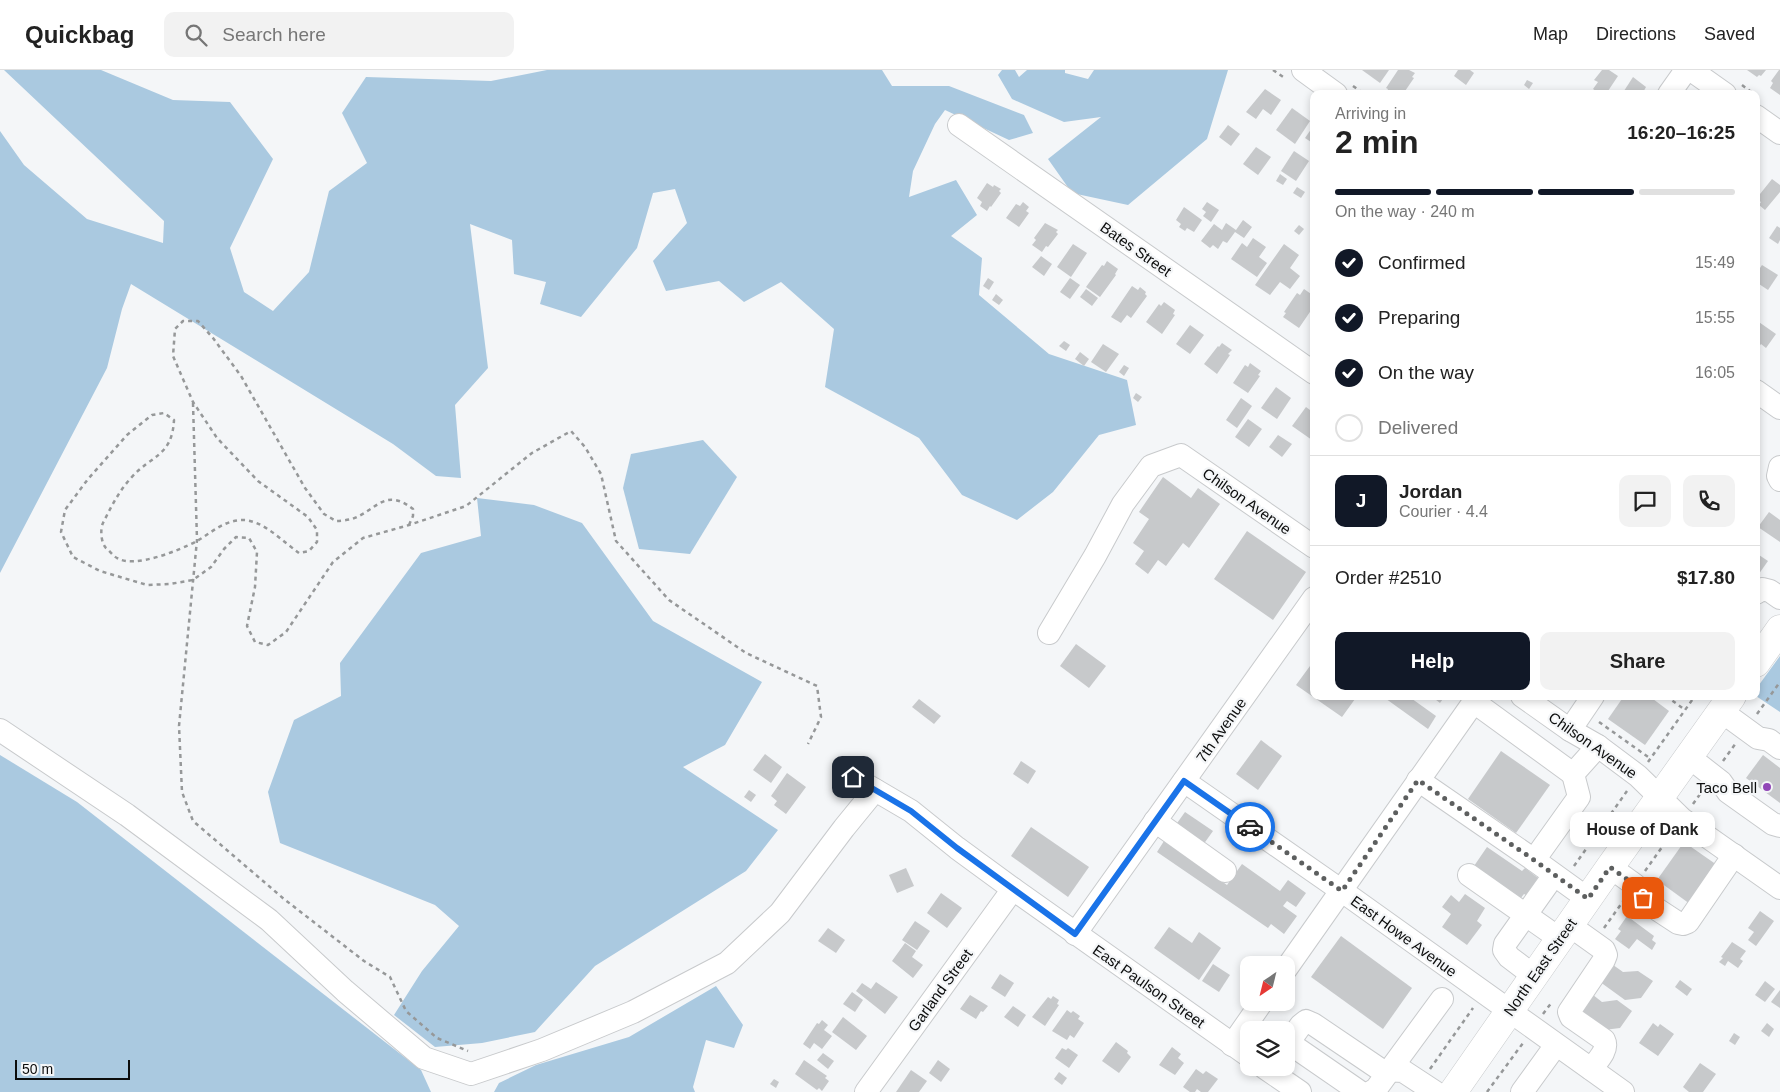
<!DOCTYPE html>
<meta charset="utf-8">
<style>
:root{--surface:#fff;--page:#f2f2f2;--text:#222;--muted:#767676;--line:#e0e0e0;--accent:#111827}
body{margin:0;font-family:Arial,sans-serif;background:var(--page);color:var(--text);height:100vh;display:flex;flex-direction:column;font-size:19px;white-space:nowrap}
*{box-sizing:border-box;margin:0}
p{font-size:16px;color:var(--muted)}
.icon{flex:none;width:28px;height:28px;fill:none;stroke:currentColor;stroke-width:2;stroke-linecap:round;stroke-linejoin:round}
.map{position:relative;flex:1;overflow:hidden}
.panel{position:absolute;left:1310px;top:20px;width:450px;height:610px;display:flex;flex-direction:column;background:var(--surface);border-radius:10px;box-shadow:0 2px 8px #0003}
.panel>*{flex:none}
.needle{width:32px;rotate:215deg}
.controls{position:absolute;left:1240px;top:886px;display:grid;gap:10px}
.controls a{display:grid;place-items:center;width:55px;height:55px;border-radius:10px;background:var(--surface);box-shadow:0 2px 8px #0003;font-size:25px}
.scale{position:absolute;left:15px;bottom:12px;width:115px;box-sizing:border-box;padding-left:5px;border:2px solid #0c0d0d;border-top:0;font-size:14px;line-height:18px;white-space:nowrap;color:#0c0d0d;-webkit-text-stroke:4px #f4f6f8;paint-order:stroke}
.pin{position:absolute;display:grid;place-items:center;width:42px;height:42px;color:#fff;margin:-21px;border-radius:10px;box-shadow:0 2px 8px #0006}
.courier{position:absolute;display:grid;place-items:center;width:50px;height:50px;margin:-25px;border:4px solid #1a73e8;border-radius:50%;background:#fff;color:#222;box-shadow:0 1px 6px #0007}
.bubble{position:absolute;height:35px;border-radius:10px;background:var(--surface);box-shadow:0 2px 8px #0003;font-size:16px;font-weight:600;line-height:35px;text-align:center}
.head em{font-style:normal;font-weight:600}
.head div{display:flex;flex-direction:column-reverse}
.head{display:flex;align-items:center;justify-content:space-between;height:85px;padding:0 25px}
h1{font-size:32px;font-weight:600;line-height:38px}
.bar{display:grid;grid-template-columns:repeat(4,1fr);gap:8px 5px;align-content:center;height:60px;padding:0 25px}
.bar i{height:6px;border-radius:4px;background:var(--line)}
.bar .selected{background:var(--accent)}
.bar p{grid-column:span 4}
.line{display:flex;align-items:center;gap:12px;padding:0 25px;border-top:1px solid var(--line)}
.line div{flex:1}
.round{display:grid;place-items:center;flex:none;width:52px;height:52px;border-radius:10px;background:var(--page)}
ol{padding:0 25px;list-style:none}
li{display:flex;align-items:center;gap:15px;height:55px}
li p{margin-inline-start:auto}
li .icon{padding:5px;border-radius:50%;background:var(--accent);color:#fff;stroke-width:4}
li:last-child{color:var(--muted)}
li i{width:28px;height:28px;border:2px solid var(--line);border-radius:50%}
.cta{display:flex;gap:10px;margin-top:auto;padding:10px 25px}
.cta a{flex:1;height:58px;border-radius:10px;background:var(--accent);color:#fff;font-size:20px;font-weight:600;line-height:58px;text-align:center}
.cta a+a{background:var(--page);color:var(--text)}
header{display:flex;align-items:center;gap:30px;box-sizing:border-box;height:70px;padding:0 25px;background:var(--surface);border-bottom:1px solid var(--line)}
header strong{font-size:24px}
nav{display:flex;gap:28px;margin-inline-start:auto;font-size:18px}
.search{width:350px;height:45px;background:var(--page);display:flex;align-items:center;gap:12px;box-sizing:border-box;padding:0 18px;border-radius:10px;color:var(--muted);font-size:19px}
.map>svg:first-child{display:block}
.green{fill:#aac9e0}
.building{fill:#c7c9cb}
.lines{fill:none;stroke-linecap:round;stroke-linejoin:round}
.minor-casing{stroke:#c8cacc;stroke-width:24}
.major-casing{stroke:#c8cacc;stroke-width:29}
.path{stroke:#969899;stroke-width:2.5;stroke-dasharray:4 4;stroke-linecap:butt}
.minor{stroke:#fff;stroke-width:22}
.major{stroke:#fff;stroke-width:28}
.done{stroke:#5d5f5f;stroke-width:5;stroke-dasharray:0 9}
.route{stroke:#1a73e8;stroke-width:6}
.poi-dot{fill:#9146b7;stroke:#f4f6f8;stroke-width:2}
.labels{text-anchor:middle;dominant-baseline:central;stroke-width:4.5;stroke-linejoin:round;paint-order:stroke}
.street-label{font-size:15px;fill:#0c0d0d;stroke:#f4f6f8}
.poi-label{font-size:15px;fill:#0c0d0d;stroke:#f4f6f8;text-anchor:end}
</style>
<header>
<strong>Quickbag</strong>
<div class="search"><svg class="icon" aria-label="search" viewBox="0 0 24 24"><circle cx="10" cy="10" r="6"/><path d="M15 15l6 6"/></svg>Search here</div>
<nav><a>Map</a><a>Directions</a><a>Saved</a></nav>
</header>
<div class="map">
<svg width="1780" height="1022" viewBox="0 0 1780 1022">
<rect width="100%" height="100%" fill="#f4f6f8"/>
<g class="green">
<path d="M4 0H101L173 30 230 32 273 89 230 178 244 222 273 241 309 202 329 121 367 93 342 43 366 7 491 11 547 0H882L892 16H949L1024 45 1033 63 1009 70 945 40 935 54 913 101 909 127 956 110 977 145 951 166 982 188 979 225 1049 284 1127 310 1136 355 1099 365 1053 422 1017 450 962 425 919 368 825 317 834 259 781 212 744 232 719 211 666 221 653 191 687 153 675 119 653 123 637 178 581 247 540 234 546 212 514 204 512 170 470 154 488 298 455 335 461 408 436 406 393 374 131 214 122 239 107 298 0 503V61L24 95 87 149 163 173 164 151Z"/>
<path d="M1002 0H1015L1019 7 1027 0H1065V3L1088 9 1094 0H1228L1207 69 1128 135 1072 123 1048 89 1101 47 1064 52 1012 29 998 5Z"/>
<path d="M703 370 737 407 690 484 639 479 623 418 631 384Z"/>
<path d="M477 428 534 435 582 453 653 551 762 612 725 675 683 697 778 760 746 801 595 896 535 962 482 973 435 977 394 945 422 901 459 856 435 835 280 773 268 722 294 650 341 626 340 593 421 483 481 466Z"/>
<path d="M1780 586V642L1756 626V619Z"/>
<path d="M0 685 77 732 421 1000 431 1022H0Z"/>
<path d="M716 916 743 955 734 978 706 970 693 1017 695 1022H494L499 1013 536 995 629 967Z"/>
</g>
<g class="building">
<path d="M1362 0H1389L1380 13Z"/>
<path d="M1398 0H1409L1415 3 1412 7 1414 8 1403 24H1387L1386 23 1388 19 1386 18Z"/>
<path d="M1458 0H1470L1474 3 1466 15 1454 6Z"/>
<path d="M1602 0H1609L1618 6 1606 24H1600L1593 19 1598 12 1594 10Z"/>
<path d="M1747 0H1766L1761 6 1759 5 1757 7Z"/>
<path d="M1779 0H1780V25L1770 18 1773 13 1771 11Z"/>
<path d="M1633 7 1646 17 1642 24H1622Z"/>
<path d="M1527 10 1533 13 1529 19 1524 15Z"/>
<path d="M1265 19 1281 30 1271 45 1263 39 1256 49 1246 42Z"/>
<path d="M1292 38 1310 51 1295 74 1276 60Z"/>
<path d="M1228 55 1240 64 1231 76 1219 67Z"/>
<path d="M1314 55V74L1305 68Z"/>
<path d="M1256 77 1271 87 1258 105 1243 94Z"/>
<path d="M1294 81 1309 91 1296 111 1281 101Z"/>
<path d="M1280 104 1287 109 1283 115 1276 111Z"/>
<path d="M1772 109 1780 115V122L1765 140 1759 135 1761 132 1756 129Z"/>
<path d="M987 113 993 117 994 115 1001 119 999 121 1001 123 991 137 990 136 987 141 980 136 982 132 977 128Z"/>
<path d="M1297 117 1305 122 1301 128 1293 123Z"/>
<path d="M1023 132 1029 137 1026 141 1029 143 1019 157 1006 148 1016 134 1020 136Z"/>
<path d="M1207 132 1219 140 1211 152 1203 146 1206 142 1202 139Z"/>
<path d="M1184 137 1202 150 1194 162 1187 158 1185 161 1179 157 1181 154 1176 150Z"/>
<path d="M1243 150 1252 157 1244 168 1235 162 1227 173 1223 171 1218 179 1213 175 1210 178 1201 171 1214 154 1222 160 1226 153 1236 160Z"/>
<path d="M1045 153 1058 160 1056 162 1058 164 1048 177 1046 176 1042 182 1032 175 1036 170 1034 168Z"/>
<path d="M1299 155 1304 159 1299 165 1294 161Z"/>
<path d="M1777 156 1780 158V170L1778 174 1769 168Z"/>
<path d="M1253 168 1266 177 1259 187 1267 193 1257 207 1231 189 1242 173 1247 177Z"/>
<path d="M1073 174 1087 183 1071 207 1057 197Z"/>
<path d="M1284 174 1299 185 1290 198 1300 206 1290 219 1280 212 1270 225 1255 215Z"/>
<path d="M1041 186 1052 194 1044 206 1032 197Z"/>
<path d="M1107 191 1118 199 1115 204 1116 205 1100 227 1086 217 1102 195 1104 196Z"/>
<path d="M1762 195 1778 205 1768 220 1756 212V204Z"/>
<path d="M988 208 994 212 989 220 983 216Z"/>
<path d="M1070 208 1080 215 1070 229 1060 222Z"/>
<path d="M1132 216 1138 220 1140 217 1146 222 1145 224 1147 226 1131 248 1127 245 1121 253 1111 247Z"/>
<path d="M1086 219 1098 228 1092 236 1080 227Z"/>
<path d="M1304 219 1314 226V236L1299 258 1283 247 1286 243 1284 242 1297 223 1300 225Z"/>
<path d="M996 224 1003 230 999 235 992 230Z"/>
<path d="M1164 232 1175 240 1173 244 1175 245 1162 264 1146 252 1159 234 1161 236Z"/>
<path d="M1756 250 1776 264 1766 278 1761 274 1758 278 1756 276Z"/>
<path d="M1190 255 1204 265 1190 284 1176 274Z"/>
<path d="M1064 271 1070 275 1066 281 1059 276Z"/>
<path d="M1222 273 1232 280 1228 284 1230 285 1217 304 1204 294 1218 276 1219 277Z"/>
<path d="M1103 274 1119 284 1106 302 1091 292Z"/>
<path d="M1080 282 1089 289 1084 296 1075 289Z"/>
<path d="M1250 293 1261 301 1258 305 1260 306 1248 323 1233 313 1245 295 1248 297Z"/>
<path d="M1124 295 1129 298 1124 306 1119 302Z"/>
<path d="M1276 317 1291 328 1277 349 1261 338Z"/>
<path d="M1136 323 1142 327 1138 332 1133 328Z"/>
<path d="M1241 328 1252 336 1237 358 1226 350Z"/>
<path d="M1306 337 1314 343V368L1312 370 1292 356Z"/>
<path d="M1248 349 1262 359 1249 377 1235 367Z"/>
<path d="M1278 365 1292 374 1282 387 1269 377Z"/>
<path d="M1163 407 1191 428 1198 418 1220 434 1189 478 1183 473 1166 496 1158 490 1148 504 1135 494 1144 481 1133 473 1149 449 1139 442Z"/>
<path d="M1769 442 1780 450V472L1758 457Z"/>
<path d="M1247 461 1306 502 1273 550 1214 509Z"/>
<path d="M1756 483 1768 491 1756 508Z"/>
<path d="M1076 574 1106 596 1089 618 1060 596Z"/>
<path d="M1310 596 1314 599V626H1352L1355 629 1342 647 1296 615Z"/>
<path d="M1382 626H1408L1436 646 1428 659Z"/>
<path d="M1431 626H1445L1440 633Z"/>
<path d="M1624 626H1649L1669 641 1645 675 1608 649Z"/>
<path d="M919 629 941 646 934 654 912 637Z"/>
<path d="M1261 670 1282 686 1258 720 1236 704Z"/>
<path d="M1501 681 1550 715 1516 763 1468 729Z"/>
<path d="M765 684 782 697 771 713 753 700Z"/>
<path d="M1763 685 1780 698V733L1746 708Z"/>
<path d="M1021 691 1036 701 1028 714 1013 704Z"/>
<path d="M787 703 806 717 786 744 774 735 777 731 771 726Z"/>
<path d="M749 720 756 725 751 732 744 727Z"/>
<path d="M1185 742 1213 761 1203 775 1175 756Z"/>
<path d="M1031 757 1089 797 1068 827 1011 786Z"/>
<path d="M1164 771 1227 815 1242 794 1280 821 1288 810 1306 823 1296 837 1287 831 1283 836 1297 846 1284 864 1271 854 1268 858 1157 782Z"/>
<path d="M1684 772 1717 795 1690 834 1657 810Z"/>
<path d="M1487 777 1522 801 1525 798 1538 808 1526 825 1524 824 1520 829 1474 796Z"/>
<path d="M906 798 914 816 897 823 889 805Z"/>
<path d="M941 823 962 838 947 858 927 843Z"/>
<path d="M1465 824 1485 838 1477 851 1482 855 1467 875 1442 857 1451 844 1442 837 1451 825 1459 832Z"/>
<path d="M1760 841 1774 851 1756 876 1748 870 1754 862 1748 858Z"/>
<path d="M1627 846 1654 866 1652 870 1656 873 1652 880 1637 869 1629 879 1615 869 1621 861 1618 859Z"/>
<path d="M915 851 930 861 917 880 902 870Z"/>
<path d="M1169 857 1192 873 1199 862 1221 878 1199 910 1154 878Z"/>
<path d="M828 858 845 870 836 883 818 871Z"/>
<path d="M1341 866 1412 918 1383 959 1311 907Z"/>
<path d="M1732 872 1746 881 1740 889 1743 891 1738 898 1728 891 1725 896 1719 892 1723 888 1721 887Z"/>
<path d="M905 873 916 881 912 887 923 895 913 908 892 891Z"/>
<path d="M1609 892 1623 902 1638 901 1653 911 1641 928 1625 930 1596 909Z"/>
<path d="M1213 894 1230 905 1219 922 1202 911Z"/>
<path d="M1000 904 1014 913 1005 927 991 918Z"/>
<path d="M1680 910 1692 919 1687 926 1675 917Z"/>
<path d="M1765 911 1775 919 1765 932 1755 925Z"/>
<path d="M876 912 898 927 885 944 856 921 862 913 871 919Z"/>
<path d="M1780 920V938L1771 932Z"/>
<path d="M1588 921 1602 932 1617 930 1632 941 1620 958 1604 960 1575 939Z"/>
<path d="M852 922 863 930 855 942 843 934Z"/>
<path d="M970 925 988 936 983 942 981 941 976 949 960 939Z"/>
<path d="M1053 926 1059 930 1057 934 1059 935 1045 956 1032 947 1048 927 1051 929Z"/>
<path d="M1013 936 1026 945 1018 957 1004 947Z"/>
<path d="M1067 940 1071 943 1073 941 1080 946 1078 949 1084 953 1074 968 1070 965 1067 970 1052 961Z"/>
<path d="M843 947 867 966 856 980 832 962Z"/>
<path d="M822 950 828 955 824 960 832 966 822 979 814 973 810 979 803 974 817 953 819 954Z"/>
<path d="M1653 953 1658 957 1660 954 1674 964 1658 986 1639 973Z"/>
<path d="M1767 953 1774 959 1769 967 1761 961Z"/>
<path d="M1734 963 1740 967 1735 975 1729 971Z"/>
<path d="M1116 972 1128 981 1127 983 1131 987 1119 1003 1102 991Z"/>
<path d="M1172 977 1181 984 1178 988 1184 993 1175 1005 1159 995Z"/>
<path d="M1062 978 1066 980 1068 978 1078 985 1069 998 1055 988Z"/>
<path d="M823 983 834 991 828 999 817 990Z"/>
<path d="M804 990 827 1006 825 1008 829 1011 822 1021 819 1018 817 1020 795 1004Z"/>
<path d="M938 990 950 999 941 1012 929 1003Z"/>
<path d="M1700 993 1716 1004 1703 1022H1689L1683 1017Z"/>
<path d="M1196 999 1203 1004 1206 1001 1218 1009 1208 1022H1201L1197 1019 1195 1022H1190L1183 1017Z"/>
<path d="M911 1000 927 1011 919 1022H896Z"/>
<path d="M1059 1002 1067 1008 1062 1015 1054 1009Z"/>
<path d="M774 1009 779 1012 776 1018 770 1014Z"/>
</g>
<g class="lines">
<defs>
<g id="minor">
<path d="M1303 0 1336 24"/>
<path d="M1691 0 1725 24"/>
<path d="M1669 24 1686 0"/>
<path d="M1756 46 1780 63"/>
<path d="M959 55 1314 303"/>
<path d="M1756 321 1780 338"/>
<path d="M1780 397 1778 406 1780 410"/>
<path d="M1756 523 1762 519 1770 521 1780 528"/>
<path d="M1049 563 1095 486 1123 434 1151 396 1181 385 1314 477"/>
<path d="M1522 626 1570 660 1598 676 1638 706 1682 749 1780 818"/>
<path d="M1474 632 1573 704"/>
<path d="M1721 641 1758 668 1769 670 1780 678"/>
<path d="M0 660 127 745 269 850 345 921 424 988 471 1004 542 980 633 942 727 893 780 843 844 758 875 720"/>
<path d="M1570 660 1593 626"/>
<path d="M1689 687 1721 712 1728 722 1773 754 1780 756"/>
<path d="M853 707 911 741 957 778 1013 819 1249 986"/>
<path d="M1418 710 1534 790"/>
<path d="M1184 711 1342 821 1623 1022"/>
<path d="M1155 751 1225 801"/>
<path d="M1610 797 1635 815 1646 832 1678 853 1683 854 1688 852 1734 785"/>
<path d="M1469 805 1560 869"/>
<path d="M1588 829 1534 790 1579 727 1573 704 1598 676"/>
<path d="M1569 855 1604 880 1606 885 1604 890 1569 942 1571 947 1604 970C1609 980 1597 991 1591 999"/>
<path d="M1075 864 1314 528"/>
<path d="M1286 899 1478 626"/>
<path d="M1534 906 1509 887 1504 880 1505 874 1554 805"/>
<path d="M1289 973 1360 1022"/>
<path d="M1232 975 1262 932"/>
<path d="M1286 976 1301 955 1306 951 1313 954 1381 1000 1403 1001 1435 1022"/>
<path d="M1265 998 1300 1022"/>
<path d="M866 1022 1013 819"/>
<path d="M1371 1022 1376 1019 1442 929"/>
<path d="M1522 1022 1556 975"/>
</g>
<g id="major">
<path d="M1756 593 1780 559"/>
<path d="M1453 1022 1610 797 1732 626"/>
</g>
</defs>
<use href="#minor" class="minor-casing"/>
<use href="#major" class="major-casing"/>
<g class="path">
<path d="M1273 0 1286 9"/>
<path d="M1742 15 1754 24"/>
<path d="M1353 16 1364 24"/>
<path d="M193 333 197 470 179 656 182 722 193 751 284 829 364 891 390 907 406 941 437 968 468 981"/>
<path d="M409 455 413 446V439C385 417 377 440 352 449 347 450 341 451 336 451L324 444 305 418 241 306 213 268 198 251H183L175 259 173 286 193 332 217 368 258 411 308 447 317 460V472L309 481 299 483C282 471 262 449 241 450 223 451 211 463 197 471 180 480 134 499 117 488 113 486 110 481 106 478 101 473 100 459 103 453 111 437 119 421 131 408 151 385 172 387 174 350L164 343 152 345 127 365 88 409 65 440 61 462 73 487 100 501 147 515 170 514 193 510 211 497 224 479 236 467 249 468 257 482 255 517 247 556 255 572 268 575 286 562 333 492 363 468 409 455 466 436 532 383 571 361 585 377 601 404 616 471 669 530 746 583 817 616 821 647 808 674"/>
<path d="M1666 626 1685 640"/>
<path d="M1757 644 1780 612"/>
<path d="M1599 652 1651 689"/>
<path d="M1723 691 1736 673"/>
<path d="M1648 692 1695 626"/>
<path d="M1693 734 1703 720"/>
<path d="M1574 796 1627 721"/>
<path d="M1645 801 1672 763"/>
<path d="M1604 858 1624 830"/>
<path d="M1543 944 1552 932"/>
<path d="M1430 999 1473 938"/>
<path d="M1487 1022 1523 973"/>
</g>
<use href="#minor" class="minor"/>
<use href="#major" class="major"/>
</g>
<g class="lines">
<path class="done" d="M1250 757 1342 821 1418 710 1534 790 1588 829 1610 797 1635 815 1643 828"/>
<path class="route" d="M853 707 911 741 957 778 1075 864 1184 711 1250 757"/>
</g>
<circle class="poi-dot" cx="1767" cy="717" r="5"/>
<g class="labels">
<g class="street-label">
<text transform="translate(1136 179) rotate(35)">Bates Street</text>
<text transform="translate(1247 431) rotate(35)">Chilson Avenue</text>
<text transform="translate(1221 660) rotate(-55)">7th Avenue</text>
<text transform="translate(1593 675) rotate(35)">Chilson Avenue</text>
<text transform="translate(1404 866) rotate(36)">East Howe Avenue</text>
<text transform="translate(1540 897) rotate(-55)">North East Street</text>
<text transform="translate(1149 916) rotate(35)">East Paulson Street</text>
<text transform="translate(940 920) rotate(-54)">Garland Street</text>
</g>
<g class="poi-label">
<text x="1757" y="717">Taco Bell</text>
</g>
</g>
</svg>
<div class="controls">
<a><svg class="needle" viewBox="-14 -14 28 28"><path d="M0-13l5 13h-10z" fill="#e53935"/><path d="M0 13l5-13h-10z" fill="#767676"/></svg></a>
<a><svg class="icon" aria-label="layers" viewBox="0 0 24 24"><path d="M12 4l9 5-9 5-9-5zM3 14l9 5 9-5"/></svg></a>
</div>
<div class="scale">50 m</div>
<div class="pin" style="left:1643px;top:828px;background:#ea580c"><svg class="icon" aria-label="bag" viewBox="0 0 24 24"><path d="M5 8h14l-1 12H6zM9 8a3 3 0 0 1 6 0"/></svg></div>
<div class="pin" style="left:853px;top:707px;background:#1f2937"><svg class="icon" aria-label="home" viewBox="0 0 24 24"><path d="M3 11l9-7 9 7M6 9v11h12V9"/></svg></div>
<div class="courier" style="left:1250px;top:757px"><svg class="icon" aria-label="car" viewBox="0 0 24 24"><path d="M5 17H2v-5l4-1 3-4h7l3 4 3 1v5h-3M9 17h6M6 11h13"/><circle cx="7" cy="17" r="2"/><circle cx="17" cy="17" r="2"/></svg></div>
<div class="bubble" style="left:1570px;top:742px;width:145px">House of Dank</div>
<section class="panel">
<div class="head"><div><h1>2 min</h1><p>Arriving in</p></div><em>16:20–16:25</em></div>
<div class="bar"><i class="selected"></i><i class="selected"></i><i class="selected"></i><i></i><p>On the way · 240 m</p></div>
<ol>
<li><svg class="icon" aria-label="check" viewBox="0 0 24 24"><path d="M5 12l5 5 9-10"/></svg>Confirmed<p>15:49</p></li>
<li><svg class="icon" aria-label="check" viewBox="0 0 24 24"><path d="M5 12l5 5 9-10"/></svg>Preparing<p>15:55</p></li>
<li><svg class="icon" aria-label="check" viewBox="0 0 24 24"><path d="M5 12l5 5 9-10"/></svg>On the way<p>16:05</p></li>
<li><i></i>Delivered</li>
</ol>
<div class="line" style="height:90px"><b class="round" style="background:var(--accent);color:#fff">J</b><div><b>Jordan</b><p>Courier · 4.4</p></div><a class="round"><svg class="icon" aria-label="chat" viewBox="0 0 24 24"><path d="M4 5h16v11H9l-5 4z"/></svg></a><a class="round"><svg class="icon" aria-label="phone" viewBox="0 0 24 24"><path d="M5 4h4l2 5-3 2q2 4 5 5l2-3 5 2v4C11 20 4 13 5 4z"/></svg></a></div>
<div class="line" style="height:65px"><div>Order #2510</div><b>$17.80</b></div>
<div class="cta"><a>Help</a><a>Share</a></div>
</section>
</div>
